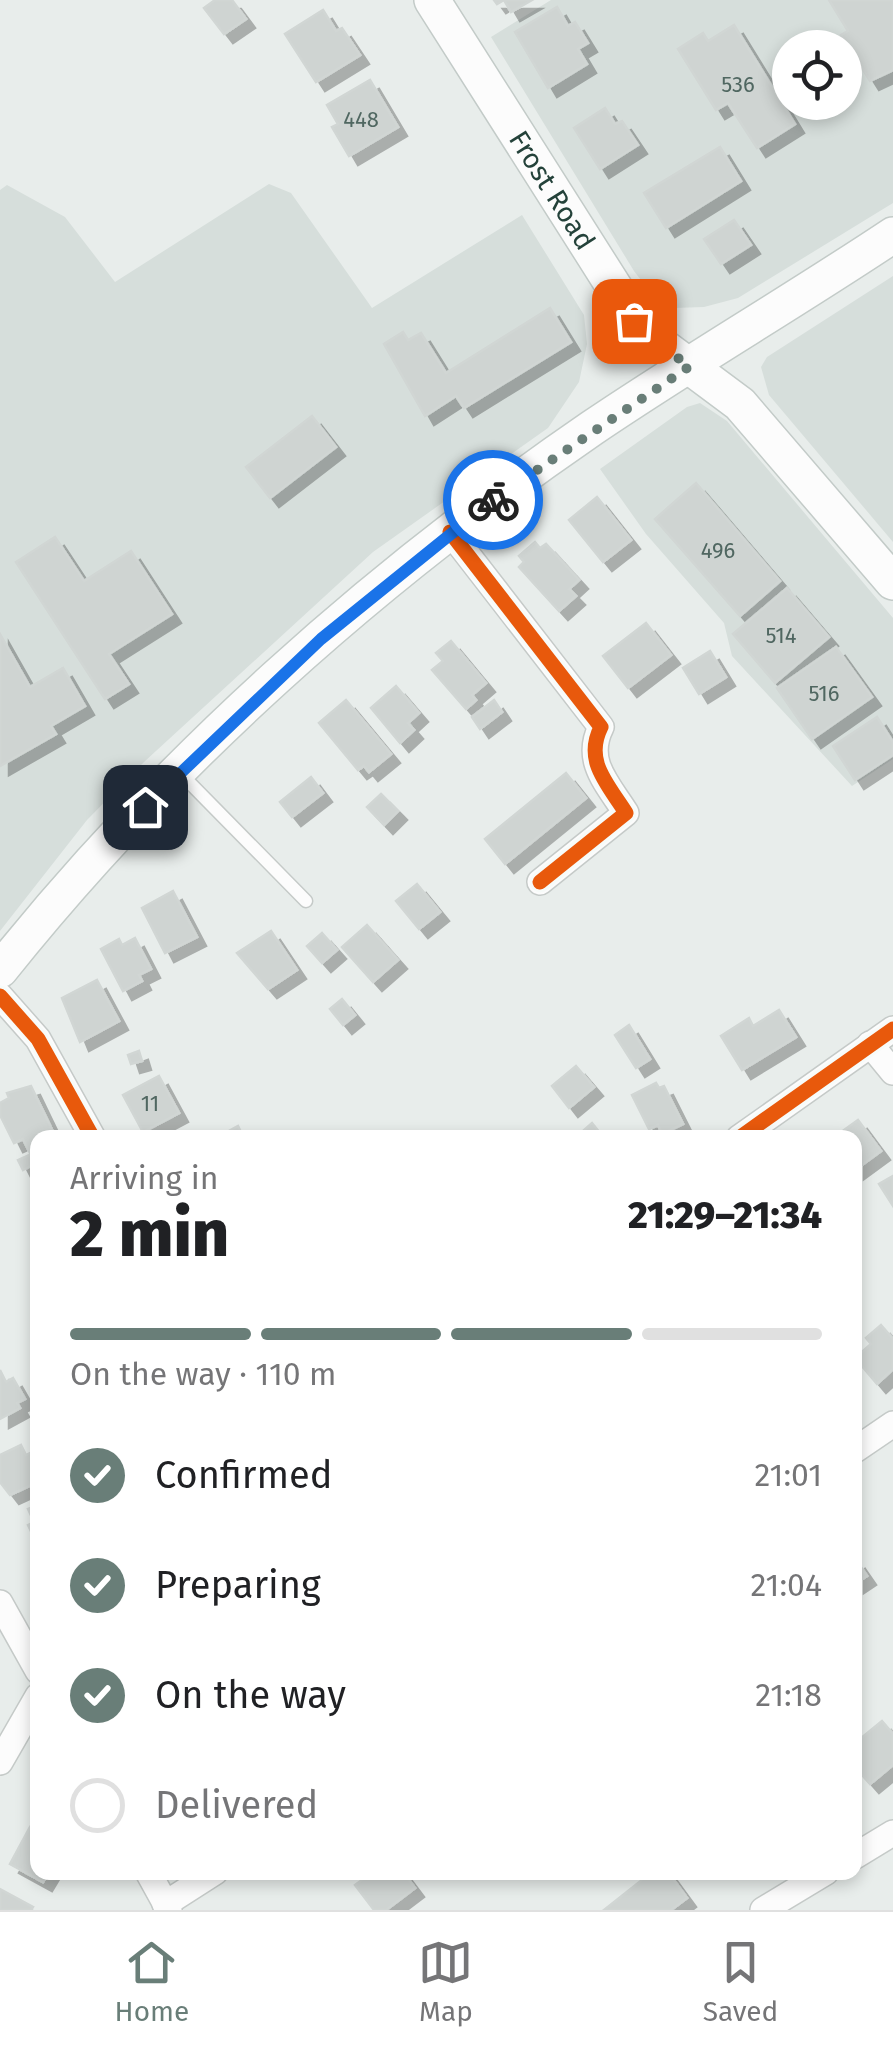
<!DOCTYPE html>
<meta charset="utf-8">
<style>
:root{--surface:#fff;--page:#f6f6f6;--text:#202124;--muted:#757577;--line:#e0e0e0;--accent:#697e78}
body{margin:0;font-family:"Fira Sans",sans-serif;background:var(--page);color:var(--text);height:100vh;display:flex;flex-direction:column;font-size:38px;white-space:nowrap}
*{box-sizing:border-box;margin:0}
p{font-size:32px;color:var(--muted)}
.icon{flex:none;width:55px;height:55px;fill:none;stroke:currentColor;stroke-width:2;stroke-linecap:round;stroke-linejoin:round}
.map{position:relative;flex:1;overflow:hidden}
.sheet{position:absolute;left:30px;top:1130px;width:832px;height:750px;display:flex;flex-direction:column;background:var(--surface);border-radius:20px;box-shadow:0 5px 15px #0003}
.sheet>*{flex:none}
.buttons{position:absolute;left:772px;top:30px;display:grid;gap:20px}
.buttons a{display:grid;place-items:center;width:90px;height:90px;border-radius:50%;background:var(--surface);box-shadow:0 5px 15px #0003;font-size:50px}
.pin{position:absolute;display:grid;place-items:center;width:85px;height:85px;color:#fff;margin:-42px;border-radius:20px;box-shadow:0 5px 15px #0006}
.courier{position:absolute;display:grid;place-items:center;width:100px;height:100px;margin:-50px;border:8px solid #1a73e8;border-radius:50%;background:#fff;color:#222;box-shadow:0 2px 12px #0007}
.summary em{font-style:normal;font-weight:800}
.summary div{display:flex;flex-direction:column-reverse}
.summary{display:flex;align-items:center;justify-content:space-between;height:170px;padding:0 40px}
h1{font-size:65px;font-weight:800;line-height:75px}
.bar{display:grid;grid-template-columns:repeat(4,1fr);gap:15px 10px;align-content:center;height:120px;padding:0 40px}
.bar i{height:12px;border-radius:8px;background:var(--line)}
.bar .active{background:var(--accent)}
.bar p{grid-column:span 4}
ol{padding:0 40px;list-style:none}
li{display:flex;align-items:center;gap:30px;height:110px}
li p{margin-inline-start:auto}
li .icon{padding:10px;border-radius:50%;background:var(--accent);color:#fff;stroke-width:4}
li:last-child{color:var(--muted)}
li i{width:55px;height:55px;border:5px solid var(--line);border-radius:50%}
.dock{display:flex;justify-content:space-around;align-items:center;height:140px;border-top:2px solid var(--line);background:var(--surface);font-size:28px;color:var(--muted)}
.dock a{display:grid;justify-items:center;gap:5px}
.dock .active{color:var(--accent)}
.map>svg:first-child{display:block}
.built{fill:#d6dedb;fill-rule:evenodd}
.building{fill:#cfd4d2;stroke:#d1d6d4;stroke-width:2.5;filter:url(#shadow)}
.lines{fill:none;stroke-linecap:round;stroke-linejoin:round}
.lane-casing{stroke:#c5cac8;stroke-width:15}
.street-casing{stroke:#c5cac8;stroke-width:28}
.secondary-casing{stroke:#c3cbc8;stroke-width:38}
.lane{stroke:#fcfcfc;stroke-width:12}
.street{stroke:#fcfcfc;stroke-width:25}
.secondary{stroke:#fcfcfc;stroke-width:35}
.cycleway-casing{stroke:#f7fbf9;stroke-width:21}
.cycleway{stroke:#e8590c;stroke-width:15}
.done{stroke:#697e78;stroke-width:10;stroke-dasharray:0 18}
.route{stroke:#1a73e8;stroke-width:12}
.labels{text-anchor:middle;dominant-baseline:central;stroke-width:9;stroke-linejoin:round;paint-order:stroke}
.number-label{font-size:22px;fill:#506761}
.street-label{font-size:28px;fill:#24423a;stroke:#f7fbf9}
</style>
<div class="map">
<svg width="893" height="1910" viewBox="0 0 893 1910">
<defs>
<filter id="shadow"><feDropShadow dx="9" dy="9" stdDeviation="0" flood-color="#0004"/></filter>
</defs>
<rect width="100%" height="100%" fill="#e8edeb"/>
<g class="built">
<path d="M551 0H893V203L738 298 704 307 674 308 647 288 634 271 491 37ZM790 48H845V102H790Z"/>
<path d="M269 184 291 193 372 308 522 215 584 315 587 344 579 382 548 428 373 552 144 762 87 820 0 931V190L7 185 65 217 115 282Z"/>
<path d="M893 276V542L769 395 761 367 767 357Z"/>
<path d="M700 403 727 421 893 618V759L852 786 732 656 724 623 646 534 600 469 687 407Z"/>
</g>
<g class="building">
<path d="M215 0H232L246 19 224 34 204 8Z"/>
<path d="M494 0H532L511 12 504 0 497 4Z"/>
<path d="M829 0H893V70L870 81 841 35 848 31Z"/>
<path d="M557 7 568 26 575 22 588 43 578 49 587 64 548 88 515 32Z"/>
<path d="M323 10 336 31 342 28 360 55 316 82 285 34Z"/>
<path d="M734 25 795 124 757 148 728 103 716 110 678 49 703 33 708 41Z"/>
<path d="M370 80 398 127 349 156 332 127 338 124 327 105Z"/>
<path d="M605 108 615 124 622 121 638 145 600 169 574 128Z"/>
<path d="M720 147 741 181 666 228 644 193Z"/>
<path d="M734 220 751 245 721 264 704 239Z"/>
<path d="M550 308 571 342 464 408 456 396 425 416 384 344 403 332 408 340 421 333 446 373Z"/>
<path d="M312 416 336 447 270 498 246 467Z"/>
<path d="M696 483 780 581 740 616 655 519Z"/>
<path d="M597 497 631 540 603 562 569 520Z"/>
<path d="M55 537 84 581 131 551 172 614 109 654 129 684 105 699 16 562Z"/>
<path d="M535 542 540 548 546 544 579 580 569 589 576 596 559 611 519 567 524 562 519 556Z"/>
<path d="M787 588 829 637 775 683 733 634Z"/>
<path d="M646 623 671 655 628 688 603 656Z"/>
<path d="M0 634 30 687 63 668 85 706 51 726 56 734 0 766Z"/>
<path d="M451 641 486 683 472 695 476 700 466 709 432 670 443 661 436 653Z"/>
<path d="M836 647 872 697 812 739 777 688Z"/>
<path d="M710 651 726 677 699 694 683 668Z"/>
<path d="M396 686 419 713 408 723 414 730 400 743 371 708Z"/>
<path d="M346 700 391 754 369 772 364 766 358 770 319 723Z"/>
<path d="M494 700 502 712 480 729 472 717Z"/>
<path d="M877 717 893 742V755L855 780 833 746Z"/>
<path d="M566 773 586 798 505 864 485 839Z"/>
<path d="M311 777 323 793 292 817 280 802Z"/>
<path d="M381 794 398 811 384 825 367 807Z"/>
<path d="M417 884 440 912 419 929 396 901Z"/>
<path d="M173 891 197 937 165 953 142 908Z"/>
<path d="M367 925 398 960 373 982 342 947Z"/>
<path d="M271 931 297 970 268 989 237 953Z"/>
<path d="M322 933 337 950 322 963 307 946Z"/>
<path d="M135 938 151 969 139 975 142 981 123 991 101 949 119 939 122 945Z"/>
<path d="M97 980 119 1021 80 1042 62 998Z"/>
<path d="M342 999 355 1015 343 1025 330 1009Z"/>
<path d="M779 1010 796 1037 742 1070 721 1036 749 1018 753 1026Z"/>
<path d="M629 1025 650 1059 636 1068 615 1035Z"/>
<path d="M139 1051 142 1061 131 1064 128 1055Z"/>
<path d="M576 1066 594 1087 569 1108 552 1086Z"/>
<path d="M159 1076 179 1113 143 1132 123 1095Z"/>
<path d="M656 1083 659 1088 664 1086 683 1124 662 1134 658 1125 649 1129 632 1095Z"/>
<path d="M31 1086 56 1138H38V1149L30 1153 23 1139 14 1143 0 1115V1103L9 1098 7 1093Z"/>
<path d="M858 1120 881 1151 855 1170V1138H833Z"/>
<path d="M592 1123 604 1138H575Z"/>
<path d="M238 1126 244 1138H216Z"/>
<path d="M29 1155 34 1164 23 1170 18 1160Z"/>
<path d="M893 1176V1206L879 1184Z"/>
<path d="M881 1325 893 1339V1369L877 1384 855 1358 871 1344 866 1338Z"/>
<path d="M0 1370 6 1382 13 1378 25 1399 17 1403 20 1408 0 1419Z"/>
<path d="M21 1445 26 1455 38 1449V1482L10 1495 0 1482V1455Z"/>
<path d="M38 1505V1546L28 1525 34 1522 28 1509Z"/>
<path d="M856 1560 867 1576 855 1584V1561Z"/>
<path d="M882 1721 893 1734V1765L870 1784 855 1767V1743Z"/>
<path d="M30 1827 38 1831V1872H49L43 1882 10 1864Z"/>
<path d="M373 1872H403L415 1888 386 1910H374L355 1885Z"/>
<path d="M652 1872H668L687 1898 671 1910H604Z"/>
<path d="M0 1889 33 1907 31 1910H0Z"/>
</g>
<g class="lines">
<defs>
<path id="lane" d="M181 774 306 901"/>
<g id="street">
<path d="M450 532 601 727C584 761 607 783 626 813L540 882"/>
<path d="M0 996 38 1039 93 1138"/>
<path d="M870 1044 893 1072"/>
<path d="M739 1138 893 1029"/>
<path d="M855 1450 893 1424"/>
<path d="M0 1603 38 1671"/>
<path d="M0 1762 38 1696"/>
<path d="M855 1856 893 1833"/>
<path d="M148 1872 169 1910"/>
<path d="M165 1904 215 1872"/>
<path d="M763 1910 826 1872"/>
</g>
<g id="secondary">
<path id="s1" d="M432 0 642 331 740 404 893 582"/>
<path d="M0 970C167 761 372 579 592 428 691 361 794 301 893 235"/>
</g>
</defs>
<use href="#lane" class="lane-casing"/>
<use href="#street" class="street-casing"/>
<use href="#secondary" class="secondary-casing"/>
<use href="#lane" class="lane"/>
<use href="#street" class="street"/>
<use href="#secondary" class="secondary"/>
<defs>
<g id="cycleway">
<path d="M450 532 601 727C584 761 607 783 626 813L540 882"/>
<path d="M0 996 38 1039 93 1138"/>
<path d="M739 1138 893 1029"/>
</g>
</defs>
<use href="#cycleway" class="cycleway-casing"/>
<use href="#cycleway" class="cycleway"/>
</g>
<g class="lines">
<path class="done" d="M493 500 690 366 654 342 634 321"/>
<path class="route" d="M145 807 321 639 493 500"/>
</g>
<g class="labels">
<g class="number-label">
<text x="738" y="84">536</text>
<text x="361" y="119">448</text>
<text x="718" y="550">496</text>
<text x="781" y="635">514</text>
<text x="824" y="693">516</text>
<text x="150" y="1103">11</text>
</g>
<g class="street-label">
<text stroke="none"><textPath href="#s1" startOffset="225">Frost Road</textPath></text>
</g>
</g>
</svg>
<div class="buttons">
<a><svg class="icon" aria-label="locate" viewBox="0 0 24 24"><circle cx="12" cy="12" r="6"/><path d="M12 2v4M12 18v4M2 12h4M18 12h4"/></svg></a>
</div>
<div class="pin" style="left:634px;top:321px;background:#ea580c"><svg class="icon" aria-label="bag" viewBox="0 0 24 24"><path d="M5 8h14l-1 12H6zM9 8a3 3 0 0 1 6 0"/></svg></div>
<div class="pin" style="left:145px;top:807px;background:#1f2937"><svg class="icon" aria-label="home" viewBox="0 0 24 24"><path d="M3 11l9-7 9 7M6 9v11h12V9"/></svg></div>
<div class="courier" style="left:493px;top:500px"><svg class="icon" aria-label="bike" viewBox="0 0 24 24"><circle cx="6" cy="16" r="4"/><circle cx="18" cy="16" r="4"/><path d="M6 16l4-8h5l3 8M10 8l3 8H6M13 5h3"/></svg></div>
<section class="sheet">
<div class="summary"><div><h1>2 min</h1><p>Arriving in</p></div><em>21:29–21:34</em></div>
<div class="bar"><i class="active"></i><i class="active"></i><i class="active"></i><i></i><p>On the way · 110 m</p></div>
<ol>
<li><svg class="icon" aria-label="check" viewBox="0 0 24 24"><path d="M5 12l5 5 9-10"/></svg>Confirmed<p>21:01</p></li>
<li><svg class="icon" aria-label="check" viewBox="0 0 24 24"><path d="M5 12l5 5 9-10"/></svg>Preparing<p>21:04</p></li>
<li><svg class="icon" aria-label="check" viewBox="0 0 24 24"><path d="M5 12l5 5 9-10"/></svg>On the way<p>21:18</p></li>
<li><i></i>Delivered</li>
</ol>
</section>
</div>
<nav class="dock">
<a class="active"><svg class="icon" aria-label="home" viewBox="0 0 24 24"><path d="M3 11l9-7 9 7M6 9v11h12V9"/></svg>Home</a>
<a><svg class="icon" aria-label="map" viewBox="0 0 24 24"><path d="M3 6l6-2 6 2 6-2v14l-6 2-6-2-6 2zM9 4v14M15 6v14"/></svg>Map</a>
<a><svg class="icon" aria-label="saved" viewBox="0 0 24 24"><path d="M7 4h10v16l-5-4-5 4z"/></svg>Saved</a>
</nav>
